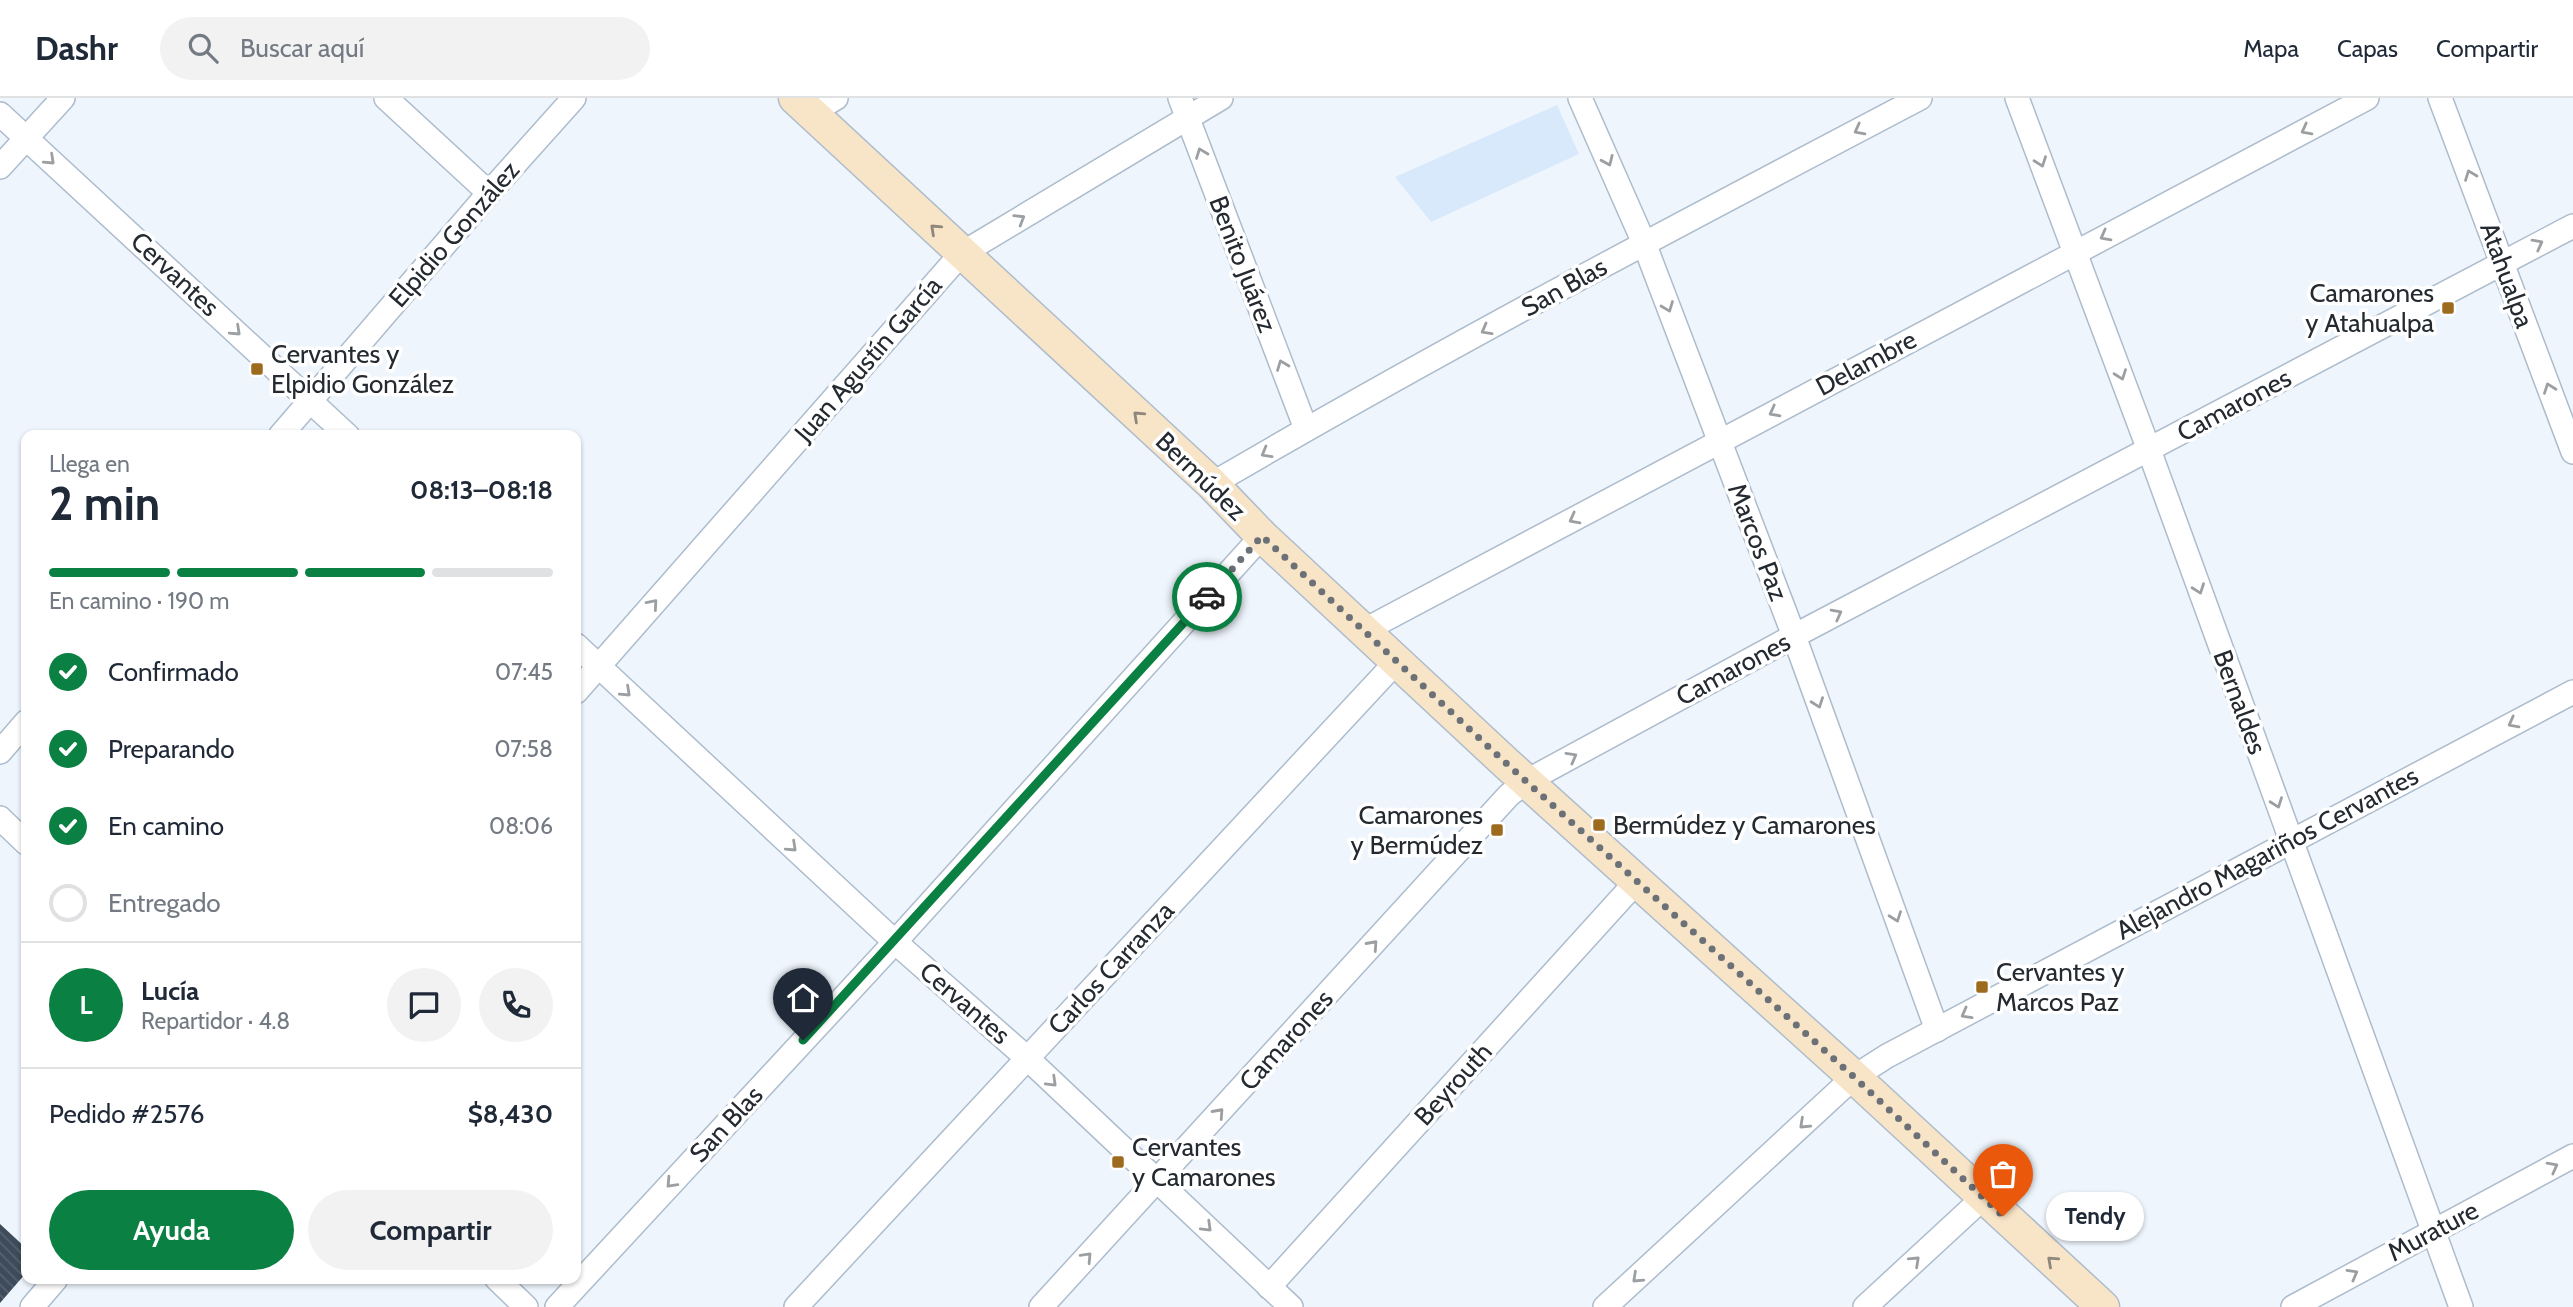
<!DOCTYPE html>
<html lang="es">
<meta charset="utf-8">
<style>
:root{--surface:#fff;--page:#f2f2f3;--text:#1f2937;--muted:#747a83;--line:#e0e1e3;--accent:#0b8043}
body{margin:0;font-family:Cabin,sans-serif;background:var(--page);color:var(--text);height:100vh;display:flex;flex-direction:column;font-size:26px;white-space:nowrap}
*{box-sizing:border-box;margin:0}
p{font-size:23px;color:var(--muted)}
.icon{flex:none;width:38px;height:38px;fill:none;stroke:currentColor;stroke-width:2;stroke-linecap:round;stroke-linejoin:round}
.map{position:relative;flex:1;overflow:hidden}
.side{position:absolute;left:21px;top:332px;width:560px;height:854px;display:flex;flex-direction:column;background:var(--surface);border-radius:14px;box-shadow:0 2px 5px #0004}
.side>*{flex:none}
.pin{position:absolute;display:grid;place-items:center;width:60px;height:60px;color:#fff;margin:-72px -30px;border-radius:50% 50% 50% 0;rotate:-45deg;box-shadow:0 0 7px #0007}
.pin .icon{rotate:45deg}
.courier{position:absolute;display:grid;place-items:center;width:70px;height:70px;margin:-35px;border:5px solid #0b8043;border-radius:50%;background:#fff;color:#222;box-shadow:0 2px 9px #0007}
.bubble{position:absolute;height:49px;border-radius:24px;background:var(--surface);box-shadow:0 2px 5px #0004;font-size:23px;font-weight:800;line-height:49px;text-align:center}
.summary em{font-style:normal;font-weight:800}
.summary div{display:flex;flex-direction:column-reverse}
.summary{display:flex;align-items:center;justify-content:space-between;height:119px;padding:0 28px}
h1{font-size:46px;font-weight:800;line-height:52px}
.bar{display:grid;grid-template-columns:repeat(4,1fr);gap:10px 7px;align-content:center;height:84px;padding:0 28px}
.bar i{height:9px;border-radius:5px;background:var(--line)}
.bar .current{background:var(--accent)}
.bar p{grid-column:span 4}
.line{display:flex;align-items:center;gap:18px;padding:0 28px;border-top:2px solid var(--line)}
.line div{flex:1}
.round{display:grid;place-items:center;flex:none;width:74px;height:74px;border-radius:37px;background:var(--page)}
ol{padding:0 28px;list-style:none}
li{display:flex;align-items:center;gap:21px;height:77px}
li p{margin-inline-start:auto}
li .icon{padding:7px;border-radius:50%;background:var(--accent);color:#fff;stroke-width:4}
li:last-child{color:var(--muted)}
li i{width:38px;height:38px;border:4px solid var(--line);border-radius:50%}
.button{display:flex;gap:14px;margin-top:auto;padding:14px 28px}
.button a{flex:1;height:80px;border-radius:42px;background:var(--accent);color:#fff;font-size:28px;font-weight:800;line-height:80px;text-align:center}
.button a+a{background:var(--page);color:var(--text)}
header{display:flex;align-items:center;gap:42px;box-sizing:border-box;height:98px;padding:0 35px;background:var(--surface);border-bottom:2px solid var(--line)}
header strong{font-size:33px}
nav{display:flex;gap:38px;margin-inline-start:auto;font-size:24px}
.search{width:490px;height:63px;background:var(--page);display:flex;align-items:center;gap:18px;box-sizing:border-box;padding:0 24px;border-radius:38px;color:var(--muted);font-size:26px}
.map>svg:first-child{display:block}
.built{fill:#d8e9fc}
.building{fill:url(#building-back-hatch)}
.lines{fill:none;stroke-linecap:round;stroke-linejoin:round}
.street-casing{stroke:#adbccd;stroke-width:26}
.secondary-casing{stroke:#adbccd;stroke-width:35}
.street{stroke:#fff;stroke-width:23}
.secondary{stroke:#f8e4c6;stroke-width:32}
.oneway{stroke:#9c9fa2}
.oneway2{stroke:#8e877b}
.done{stroke:#6b7177;stroke-width:7;stroke-dasharray:0 12.6}
.route{stroke:#0b8043;stroke-width:9}
.poi-dot{fill:#9c6b1e;stroke:#fff;stroke-width:2.5}
.labels{text-anchor:middle;dominant-baseline:central;stroke-width:7;stroke-linejoin:round;paint-order:stroke}
.street-label{font-size:26px;fill:#242a30;stroke:#fff}
.poi-label{font-size:26px;fill:#242a30;stroke:#fff;text-anchor:start}
</style>
<header>
<strong>Dashr</strong>
<div class="search"><svg class="icon" aria-label="search" viewBox="0 0 24 24"><circle cx="10" cy="10" r="6"/><path d="M15 15l6 6"/></svg>Buscar aquí</div>
<nav><a>Mapa</a><a>Capas</a><a>Compartir</a></nav>
</header>
<div class="map">
<svg width="2573" height="1209" viewBox="0 0 2573 1209">
<defs>
<pattern id="building-back-hatch" width="6" height="6" patternUnits="userSpaceOnUse" patternTransform="scale(1.75)"><rect width="6" height="6" fill="#3e4b5a"/><path d="M-1 5l2 2M0 0l6 6M5-1l2 2" fill="none" stroke="#57626f"/></pattern>
</defs>
<rect width="100%" height="100%" fill="#eef5fc"/>
<path class="built" d="M1557 7 1579 56 1431 124 1395 79Z"/>
<path class="building" d="M0 1126 26 1150V1175L0 1205Z"/>
<g class="lines">
<defs>
<g id="street">
<path d="M386 0 489 95"/>
<path d="M1180 0 1306 331"/>
<path d="M1580 0 1644 145 1794 538 1937 932"/>
<path d="M2017 0 2149 352 2461 1209"/>
<path d="M2440 0 2573 354"/>
<path d="M811 15 836 0"/>
<path d="M0 16 348 338"/>
<path d="M0 69 63 0"/>
<path d="M280 338 489 95 574 0"/>
<path d="M1212 386C1444 250 1682 125 1920 0"/>
<path d="M1365 532 2367 0"/>
<path d="M576 547 895 844 1027 960 1291 1209"/>
<path d="M576 594 961 156 1221 0"/>
<path d="M0 654 26 624"/>
<path d="M0 720 26 745"/>
<path d="M497 1181 526 1209"/>
<path d="M1269 1189 1637 783"/>
<path d="M32 1209 56 1181"/>
<path d="M557 1209 895 844 1262 438"/>
<path d="M796 1209 1397 563"/>
<path d="M1041 1209 1509 697 1527 683 1794 538 2573 128"/>
<path d="M1605 1209 1854 979 1887 958 2573 594"/>
<path d="M1865 1209 1983 1100"/>
<path d="M2293 1209 2573 1058"/>
</g>
<path id="secondary" d="M795 0 1212 386 1262 438 1507 666 1854 979 2103 1209"/>
</defs>
<use href="#street" class="street-casing"/>
<use href="#secondary" class="secondary-casing"/>
<use href="#street" class="street"/>
<use href="#secondary" class="secondary"/>
</g>
<defs><path id="oneway-chevron" d="M-2-3.5L2.5 0L-2 3.5" fill="none" stroke-width="1.6" stroke-linecap="round" stroke-linejoin="round" transform="scale(1.75)"/></defs>
<g class="oneway">
<use href="#oneway-chevron" transform="translate(1859 32) rotate(152)"/>
<use href="#oneway-chevron" transform="translate(2306 32) rotate(152)"/>
<use href="#oneway-chevron" transform="translate(1201 55) rotate(-111)"/>
<use href="#oneway-chevron" transform="translate(50 62) rotate(43)"/>
<use href="#oneway-chevron" transform="translate(1608 63) rotate(66)"/>
<use href="#oneway-chevron" transform="translate(2041 64) rotate(70)"/>
<use href="#oneway-chevron" transform="translate(2470 77) rotate(-111)"/>
<use href="#oneway-chevron" transform="translate(1020 121) rotate(-31)"/>
<use href="#oneway-chevron" transform="translate(2105 138) rotate(152)"/>
<use href="#oneway-chevron" transform="translate(2538 146) rotate(-28)"/>
<use href="#oneway-chevron" transform="translate(1668 209) rotate(69)"/>
<use href="#oneway-chevron" transform="translate(1486 232) rotate(151)"/>
<use href="#oneway-chevron" transform="translate(236 233) rotate(43)"/>
<use href="#oneway-chevron" transform="translate(1282 267) rotate(-111)"/>
<use href="#oneway-chevron" transform="translate(2121 277) rotate(70)"/>
<use href="#oneway-chevron" transform="translate(2549 290) rotate(-110)"/>
<use href="#oneway-chevron" transform="translate(1774 314) rotate(152)"/>
<use href="#oneway-chevron" transform="translate(1266 355) rotate(150)"/>
<use href="#oneway-chevron" transform="translate(1574 421) rotate(152)"/>
<use href="#oneway-chevron" transform="translate(2199 491) rotate(70)"/>
<use href="#oneway-chevron" transform="translate(653 506) rotate(-49)"/>
<use href="#oneway-chevron" transform="translate(1837 516) rotate(-28)"/>
<use href="#oneway-chevron" transform="translate(626 594) rotate(43)"/>
<use href="#oneway-chevron" transform="translate(1818 605) rotate(70)"/>
<use href="#oneway-chevron" transform="translate(2513 625) rotate(152)"/>
<use href="#oneway-chevron" transform="translate(1572 659) rotate(-29)"/>
<use href="#oneway-chevron" transform="translate(2277 705) rotate(70)"/>
<use href="#oneway-chevron" transform="translate(792 749) rotate(43)"/>
<use href="#oneway-chevron" transform="translate(1896 819) rotate(70)"/>
<use href="#oneway-chevron" transform="translate(1373 847) rotate(-48)"/>
<use href="#oneway-chevron" transform="translate(1966 916) rotate(151)"/>
<use href="#oneway-chevron" transform="translate(1052 984) rotate(44)"/>
<use href="#oneway-chevron" transform="translate(1219 1015) rotate(-48)"/>
<use href="#oneway-chevron" transform="translate(1804 1026) rotate(137)"/>
<use href="#oneway-chevron" transform="translate(2553 1069) rotate(-28)"/>
<use href="#oneway-chevron" transform="translate(671 1085) rotate(133)"/>
<use href="#oneway-chevron" transform="translate(1207 1129) rotate(44)"/>
<use href="#oneway-chevron" transform="translate(1087 1159) rotate(-47)"/>
<use href="#oneway-chevron" transform="translate(1915 1163) rotate(-43)"/>
<use href="#oneway-chevron" transform="translate(2353 1176) rotate(-29)"/>
<use href="#oneway-chevron" transform="translate(1637 1180) rotate(137)"/>
</g>
<g class="oneway2">
<use href="#oneway-chevron" transform="translate(935 131) rotate(-137)"/>
<use href="#oneway-chevron" transform="translate(1138 318) rotate(-137)"/>
<use href="#oneway-chevron" transform="translate(2052 1163) rotate(-138)"/>
</g>
<g class="lines">
<path class="done" d="M1207 499 1262 438 1507 666 1854 979 2003 1118"/>
<path class="route" d="M803 942 1207 499"/>
</g>
<g class="poi-dot">
<rect x="2441" y="203" width="14" height="14" rx="3.5"/>
<rect x="250" y="264" width="14" height="14" rx="3.5"/>
<rect x="1592" y="720" width="14" height="14" rx="3.5"/>
<rect x="1490" y="725" width="14" height="14" rx="3.5"/>
<rect x="1975" y="882" width="14" height="14" rx="3.5"/>
<rect x="1111" y="1057" width="14" height="14" rx="3.5"/>
</g>
<g class="labels">
<g class="street-label">
<text transform="translate(454 136) rotate(-49)">Elpidio González</text>
<text transform="translate(1243 166) rotate(69)">Benito Juárez</text>
<text transform="translate(175 176) rotate(43)">Cervantes</text>
<text transform="translate(2507 177) rotate(70)">Atahualpa</text>
<text transform="translate(1564 189) rotate(-29)">San Blas</text>
<text transform="translate(868 261) rotate(-49)">Juan Agustín García</text>
<text transform="translate(1866 265) rotate(-28)">Delambre</text>
<text transform="translate(2234 307) rotate(-28)">Camarones</text>
<text transform="translate(1201 378) rotate(44)">Bermúdez</text>
<text transform="translate(1758 444) rotate(69)">Marcos Paz</text>
<text transform="translate(1733 571) rotate(-28)">Camarones</text>
<text transform="translate(2240 604) rotate(70)">Bernaldes</text>
<text transform="translate(2267 755) rotate(-28)">Alejandro Magariños Cervantes</text>
<text transform="translate(1111 870) rotate(-47)">Carlos Carranza</text>
<text transform="translate(965 905) rotate(41)">Cervantes</text>
<text transform="translate(1286 942) rotate(-48)">Camarones</text>
<text transform="translate(1453 986) rotate(-48)">Beyrouth</text>
<text transform="translate(726 1026) rotate(-47)">San Blas</text>
<text transform="translate(2433 1133) rotate(-28)">Murature</text>
</g>
<g class="poi-label">
<text x="2434" y="195" text-anchor="end">Camarones<tspan x="2434" dy="30">y Atahualpa</tspan></text>
<text x="271" y="256">Cervantes y<tspan x="271" dy="30">Elpidio González</tspan></text>
<text x="1483" y="717" text-anchor="end">Camarones<tspan x="1483" dy="30">y Bermúdez</tspan></text>
<text x="1613" y="727">Bermúdez y Camarones</text>
<text x="1996" y="874">Cervantes y<tspan x="1996" dy="30">Marcos Paz</tspan></text>
<text x="1132" y="1049">Cervantes<tspan x="1132" dy="30">y Camarones</tspan></text>
</g>
</g>
</svg>
<div class="pin" style="left:2003px;top:1118px;background:#ea580c"><svg class="icon" aria-label="bag" viewBox="0 0 24 24"><path d="M5 8h14l-1 12H6zM9 8a3 3 0 0 1 6 0"/></svg></div>
<div class="pin" style="left:803px;top:942px;background:#1f2937"><svg class="icon" aria-label="home" viewBox="0 0 24 24"><path d="M3 11l9-7 9 7M6 9v11h12V9"/></svg></div>
<div class="courier" style="left:1207px;top:499px"><svg class="icon" aria-label="car" viewBox="0 0 24 24"><path d="M5 17H2v-5l4-1 3-4h7l3 4 3 1v5h-3M9 17h6M6 11h13"/><circle cx="7" cy="17" r="2"/><circle cx="17" cy="17" r="2"/></svg></div>
<div class="bubble" style="left:2046px;top:1094px;width:98px">Tendy</div>
<section class="side">
<div class="summary"><div><h1>2 min</h1><p>Llega en</p></div><em>08:13–08:18</em></div>
<div class="bar"><i class="current"></i><i class="current"></i><i class="current"></i><i></i><p>En camino · 190 m</p></div>
<ol>
<li><svg class="icon" aria-label="check" viewBox="0 0 24 24"><path d="M5 12l5 5 9-10"/></svg>Confirmado<p>07:45</p></li>
<li><svg class="icon" aria-label="check" viewBox="0 0 24 24"><path d="M5 12l5 5 9-10"/></svg>Preparando<p>07:58</p></li>
<li><svg class="icon" aria-label="check" viewBox="0 0 24 24"><path d="M5 12l5 5 9-10"/></svg>En camino<p>08:06</p></li>
<li><i></i>Entregado</li>
</ol>
<div class="line" style="height:126px"><b class="round" style="background:var(--accent);color:#fff">L</b><div><b>Lucía</b><p>Repartidor · 4.8</p></div><a class="round"><svg class="icon" aria-label="chat" viewBox="0 0 24 24"><path d="M4 5h16v11H9l-5 4z"/></svg></a><a class="round"><svg class="icon" aria-label="phone" viewBox="0 0 24 24"><path d="M5 4h4l2 5-3 2q2 4 5 5l2-3 5 2v4C11 20 4 13 5 4z"/></svg></a></div>
<div class="line" style="height:91px"><div>Pedido #2576</div><b>$8,430</b></div>
<div class="button"><a>Ayuda</a><a>Compartir</a></div>
</section>
</div>
